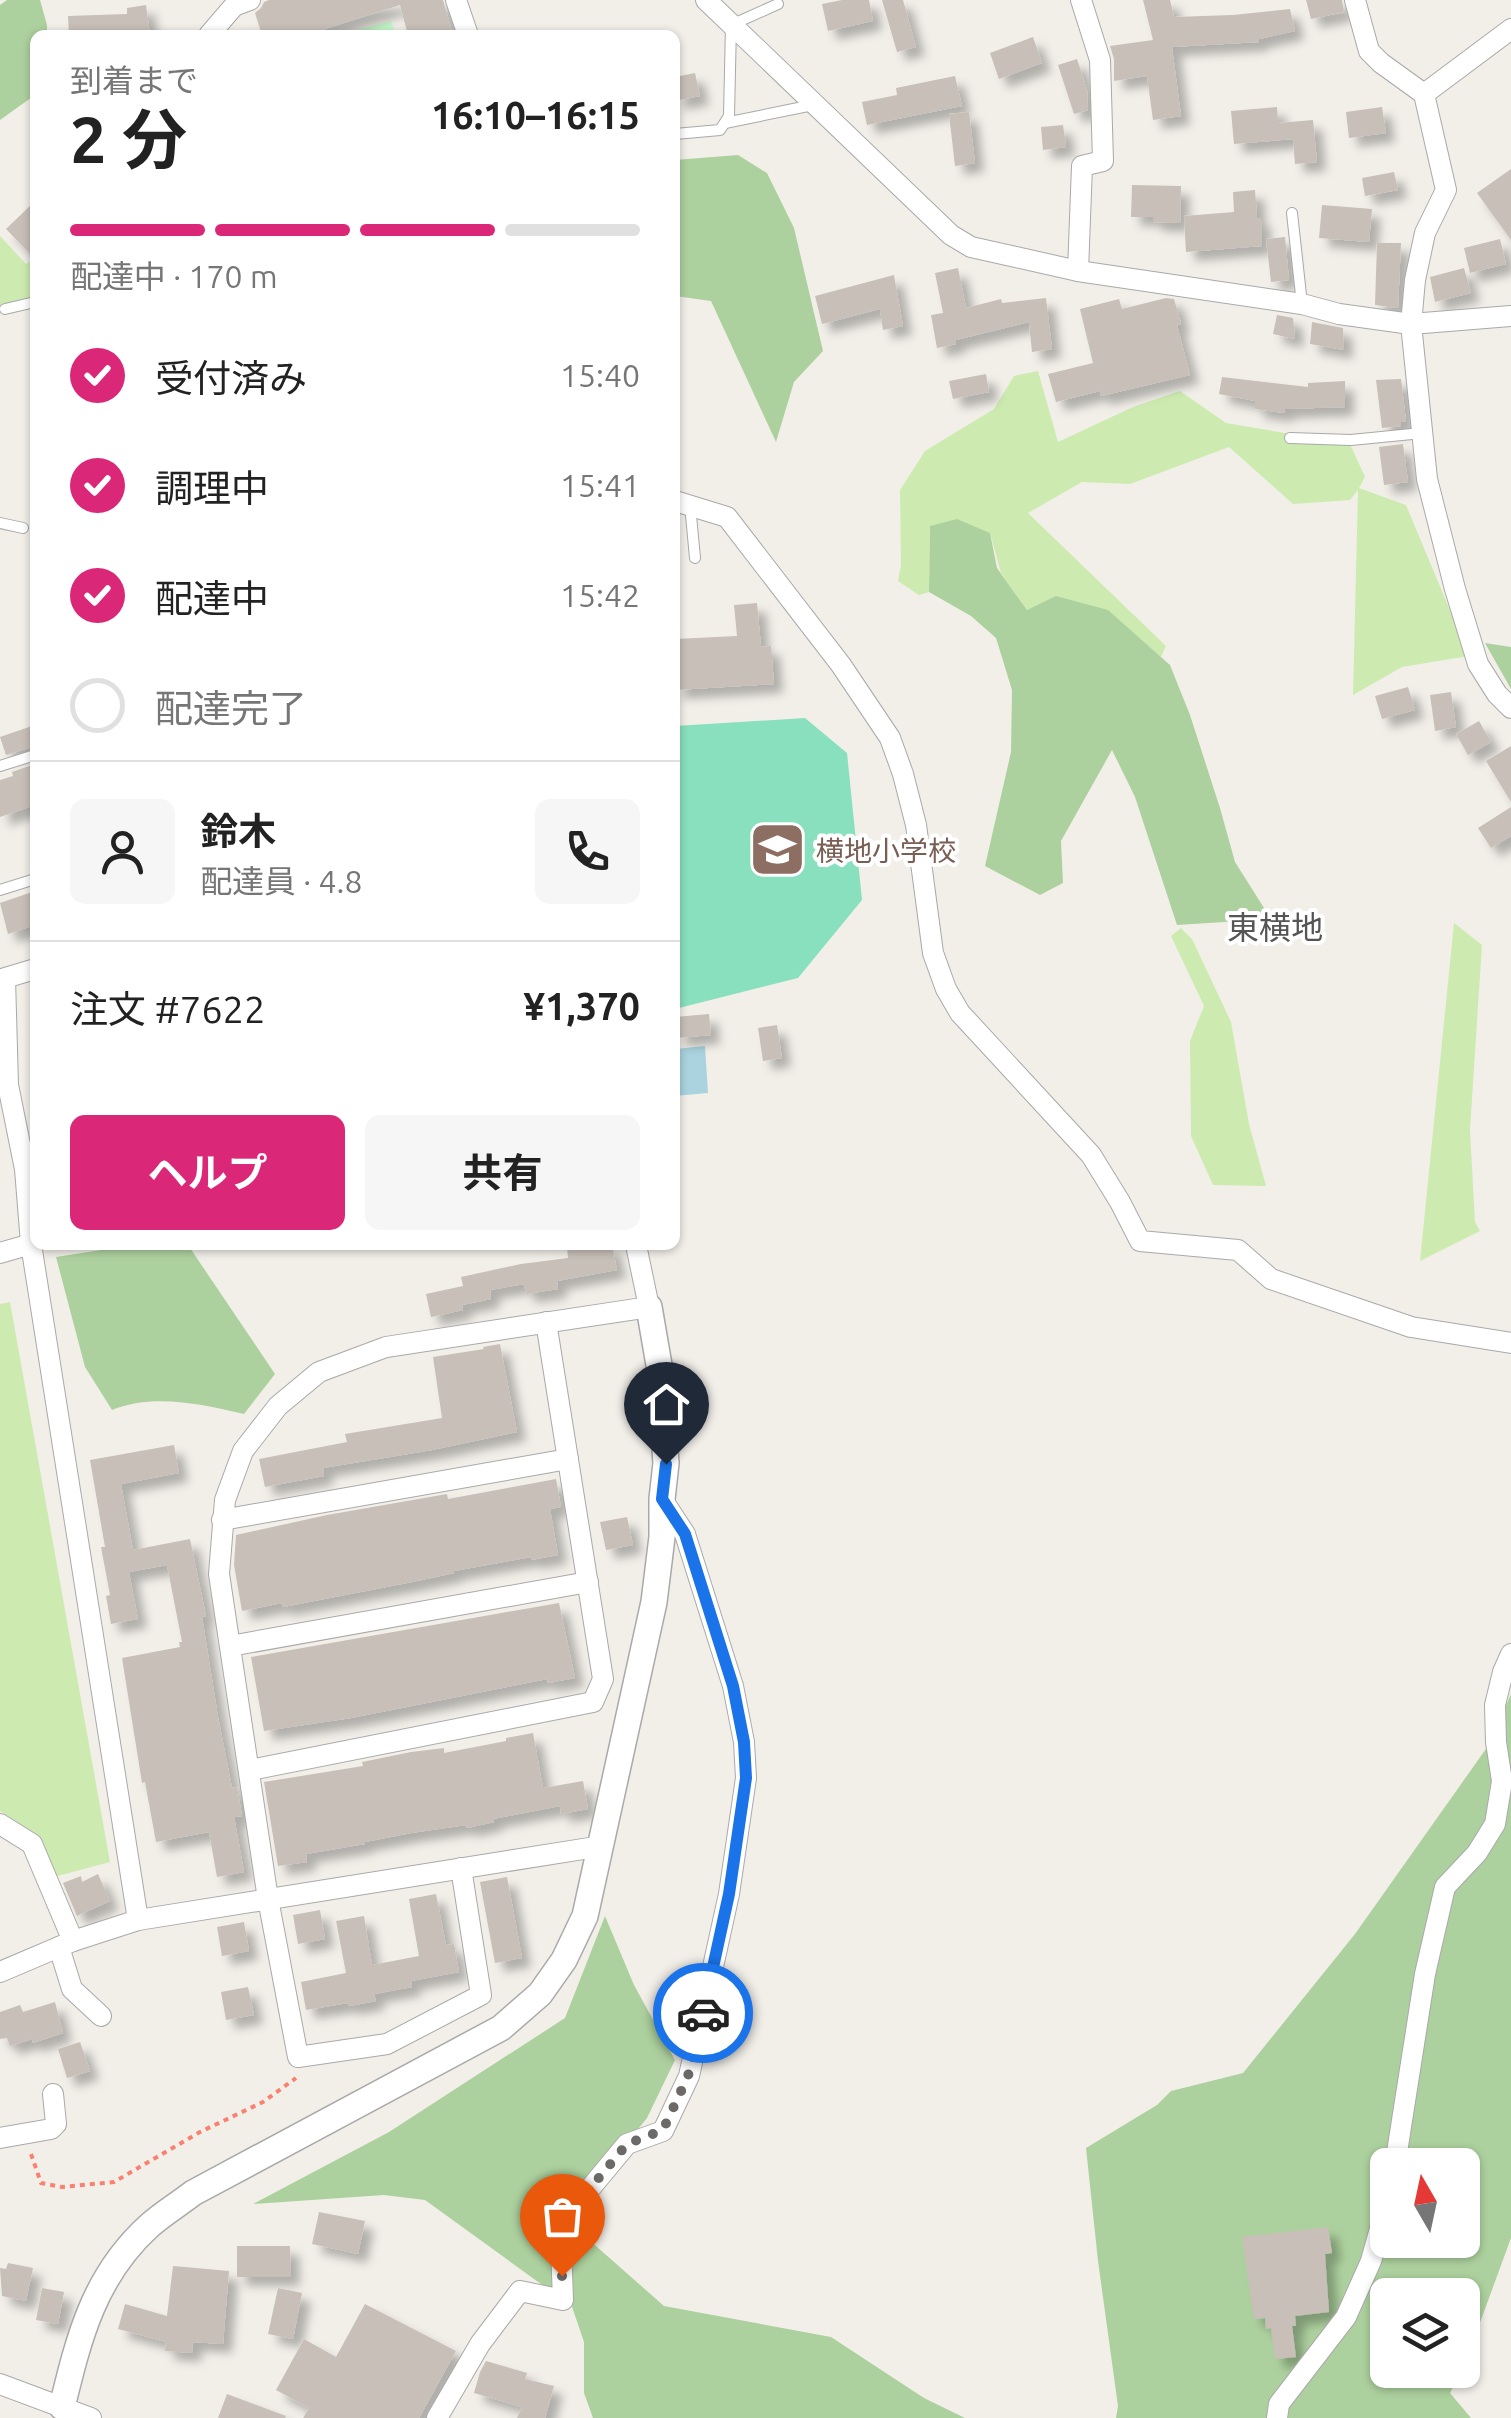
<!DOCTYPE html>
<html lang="ja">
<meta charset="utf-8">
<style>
:root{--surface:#fff;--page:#f6f6f6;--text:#222;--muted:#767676;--line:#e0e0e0;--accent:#db2777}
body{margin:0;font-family:Ubuntu,"Noto Sans JP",sans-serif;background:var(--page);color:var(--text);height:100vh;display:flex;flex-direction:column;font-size:38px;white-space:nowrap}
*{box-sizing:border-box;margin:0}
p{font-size:32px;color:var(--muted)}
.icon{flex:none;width:55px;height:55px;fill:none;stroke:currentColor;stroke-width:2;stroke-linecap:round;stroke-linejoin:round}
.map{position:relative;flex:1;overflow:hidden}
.sheet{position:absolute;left:30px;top:30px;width:650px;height:1220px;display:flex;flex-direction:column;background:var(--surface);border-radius:15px;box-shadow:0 2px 8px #0004}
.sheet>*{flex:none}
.needle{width:65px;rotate:351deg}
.fabs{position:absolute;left:1370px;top:2148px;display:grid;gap:20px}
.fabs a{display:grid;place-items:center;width:110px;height:110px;border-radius:15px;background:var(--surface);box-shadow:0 2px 8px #0004;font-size:50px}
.pin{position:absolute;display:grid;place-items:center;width:85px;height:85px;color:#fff;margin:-102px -42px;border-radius:50% 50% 50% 0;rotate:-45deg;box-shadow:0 0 10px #0007}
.pin .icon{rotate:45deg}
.courier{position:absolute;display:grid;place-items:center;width:100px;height:100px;margin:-50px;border:8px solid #1a73e8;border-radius:50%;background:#fff;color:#222;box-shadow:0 2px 12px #0007}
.headline em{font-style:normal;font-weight:700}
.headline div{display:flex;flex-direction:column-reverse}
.headline{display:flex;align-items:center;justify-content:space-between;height:170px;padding:0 40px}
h1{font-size:65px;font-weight:700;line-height:75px}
.bar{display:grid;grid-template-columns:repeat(4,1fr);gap:15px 10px;align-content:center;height:120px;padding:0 40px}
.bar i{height:12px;border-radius:8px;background:var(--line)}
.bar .current{background:var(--accent)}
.bar p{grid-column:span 4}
.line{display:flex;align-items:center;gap:25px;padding:0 40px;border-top:2px solid var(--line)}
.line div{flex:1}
.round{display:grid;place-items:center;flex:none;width:105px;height:105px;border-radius:15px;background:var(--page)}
ol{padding:0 40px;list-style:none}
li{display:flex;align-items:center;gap:30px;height:110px}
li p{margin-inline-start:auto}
li .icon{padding:10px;border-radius:50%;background:var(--accent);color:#fff;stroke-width:4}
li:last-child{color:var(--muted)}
li i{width:55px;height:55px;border:5px solid var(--line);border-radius:50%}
.primary-button{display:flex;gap:20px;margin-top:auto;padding:20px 40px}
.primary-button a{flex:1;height:115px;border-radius:15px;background:var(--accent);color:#fff;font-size:40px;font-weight:700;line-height:115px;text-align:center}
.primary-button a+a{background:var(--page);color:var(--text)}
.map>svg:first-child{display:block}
.grass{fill:#cdebb0}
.forest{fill:#add19e;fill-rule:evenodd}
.park{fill:#c8facc}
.pitch{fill:#88e0be}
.water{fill:#aad3df}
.building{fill:#c7bfb8;filter:url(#shadow)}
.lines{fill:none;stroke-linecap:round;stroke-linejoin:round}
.service-casing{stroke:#a9a9a9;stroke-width:12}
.minor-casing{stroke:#a9a9a9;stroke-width:22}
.tertiary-casing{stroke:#a9a9a9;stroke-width:28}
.path{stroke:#fa8072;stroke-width:4;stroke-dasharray:5 5;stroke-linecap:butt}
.service{stroke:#fff;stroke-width:10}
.minor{stroke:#fff;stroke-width:20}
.tertiary{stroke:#fff;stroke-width:25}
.done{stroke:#6b6a68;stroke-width:10;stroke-dasharray:0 18}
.route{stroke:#1a73e8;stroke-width:12}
.labels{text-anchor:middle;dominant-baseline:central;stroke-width:8;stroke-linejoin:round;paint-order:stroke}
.education-label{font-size:28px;fill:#785e54;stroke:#fff;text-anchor:start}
.quarter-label{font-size:32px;fill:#555;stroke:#fff}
</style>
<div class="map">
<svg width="1511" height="2418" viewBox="0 0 1511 2418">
<defs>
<filter id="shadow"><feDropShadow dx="9" dy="9" stdDeviation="5" flood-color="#0004"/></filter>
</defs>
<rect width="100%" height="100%" fill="#f2efe9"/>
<g class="grass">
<path d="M0 236 26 264 35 257V303L0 310Z"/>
<path d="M1038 371 1058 442 1133 407 1180 391 1226 423 1350 444 1365 477 1359 488 1406 505 1469 656 1402 667 1353 695 1358 490 1350 500 1293 504 1229 447 1130 484 1082 482 1028 513 1166 646 1161 657 1115 617 1027 610 1001 573 990 533 930 526 929 592 919 595 898 581 901 565 900 490 925 451 994 409 1014 376Z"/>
<path d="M1454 923 1482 945 1470 1130 1475 1222 1480 1231 1420 1261Z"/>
<path d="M1181 928 1192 939 1231 1022 1249 1124 1266 1186 1213 1185 1191 1136 1190 1041 1204 1006 1171 936Z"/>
<path d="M10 1302 110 1862 54 1877 35 1834 0 1811V1304Z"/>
</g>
<g class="forest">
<path d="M7 0H40L47 25V35H35V95L0 120V5Z"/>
<path d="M738 155 767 173 794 228 823 351 794 382 776 442 711 301 675 296V160Z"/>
<path d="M957 519 990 533 997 568 1027 610 1056 596 1108 610 1170 665 1190 715 1220 808 1235 862 1271 919 1177 925 1135 797 1112 750 1061 841 1063 883 1040 895 985 866 1011 752 1012 690 996 638 971 616 929 592 930 526Z"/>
<path d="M1485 643 1511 647V689Z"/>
<path d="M133 1245H188L275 1374 244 1414C202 1404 153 1393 112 1410L85 1367 56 1257Z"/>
<path d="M1511 1694V2238L1463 2369 1462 2295H1388V2370H1462L1450 2393 1471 2418H1116L1118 2406 1098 2261 1086 2148 1157 2105 1171 2091 1243 2073 1355 1934 1488 1746ZM1388 2165H1462V2240H1388Z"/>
<path d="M605 1916 634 1985 675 2060 647 2118 583 2197 571 2224 664 2306 831 2337 924 2398 965 2418H593L584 2393V2342L569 2298 563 2300 425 2200 384 2195 253 2204 389 2132 565 2018Z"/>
</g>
<path class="park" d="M391 21 396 35H339Z"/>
<path class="pitch" d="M805 718 847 753 862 900 798 978 675 1009V726Z"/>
<path class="water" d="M705 1046 708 1093 675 1096V1049Z"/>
<g class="building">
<path d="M269 0H443L453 35H408L400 5 306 35H262L255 13 261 8 264 2Z"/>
<path d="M842 0H869L873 21 828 31 822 4Z"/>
<path d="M882 0H903L916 47 897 52Z"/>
<path d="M1143 0H1170L1174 17 1233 15 1290 9 1295 31 1259 39V42L1172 47 1181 116 1153 120 1147 76 1114 81V59L1110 46 1153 40Z"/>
<path d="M1306 0H1342L1344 12 1311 19Z"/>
<path d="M146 5 150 35H69L68 16 127 14V8Z"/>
<path d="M1033 37 1042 63 999 79 990 53Z"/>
<path d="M1077 59 1087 90 1088 110 1074 114 1058 65Z"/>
<path d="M695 73 700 96 675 101V77Z"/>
<path d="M955 76 962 106 867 125 862 102 897 95 896 88Z"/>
<path d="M1277 107 1278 123 1313 120 1317 162 1295 164 1293 139 1234 144 1231 111Z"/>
<path d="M1382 107 1386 133 1349 138 1346 112Z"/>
<path d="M969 112 975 163 955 166 949 114Z"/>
<path d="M1063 125 1066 147 1043 150 1041 127Z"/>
<path d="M1511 169V240L1477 193Z"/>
<path d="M1394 172 1398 190 1365 196 1362 178Z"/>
<path d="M1132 185 1181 186 1180 223 1153 222V217H1131Z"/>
<path d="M1255 190 1257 218H1262V246L1186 252 1184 216 1234 212 1233 192Z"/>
<path d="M35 201V259L6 229Z"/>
<path d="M1322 205 1372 209 1369 242 1319 238Z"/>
<path d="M1285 237 1289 280 1271 282 1266 239Z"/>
<path d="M1500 239 1506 264 1470 273 1464 248Z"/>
<path d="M1377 243H1401L1398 308 1375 305Z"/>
<path d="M958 268 966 308 1001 299 1002 303 1046 298 1052 349 1032 352 1029 322 956 340V344L937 348 931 315 943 313 935 273Z"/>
<path d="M1464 268 1471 293 1435 302 1430 277Z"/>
<path d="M894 275 903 326 883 330 880 309 822 324 815 296Z"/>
<path d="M1166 298 1174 299 1181 324 1177 325 1190 375 1101 396 1100 391 1056 402 1048 374 1093 363 1080 309 1119 299 1122 309Z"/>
<path d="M1277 315 1293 318 1295 339 1273 334Z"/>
<path d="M1312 322 1343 328 1344 350 1310 344Z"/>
<path d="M986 374 989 392 953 399 949 381Z"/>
<path d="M1222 377 1308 387V383L1345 381V407L1285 409 1284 413 1255 409V401L1219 394Z"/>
<path d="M1401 379 1406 421 1401 422V426L1382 428 1376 380Z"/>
<path d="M1403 444 1408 482 1384 485 1379 447Z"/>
<path d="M757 603 761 647 771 646 774 684 675 690V639L737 636 734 605Z"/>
<path d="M1408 687 1415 710 1382 719 1375 696Z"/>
<path d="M1451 692 1456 727 1435 731 1430 695Z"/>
<path d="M1479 721 1491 742 1468 755 1456 734Z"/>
<path d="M35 725V746L6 755 0 737Z"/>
<path d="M1511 746V802L1486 761Z"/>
<path d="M35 764V805L0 817V780L13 776 12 772Z"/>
<path d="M1511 807V836L1491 848 1478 828Z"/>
<path d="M35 891V925L8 934 0 903Z"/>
<path d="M709 1014 711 1035 677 1038 675 1017Z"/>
<path d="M777 1025 782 1058 763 1061 758 1028Z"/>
<path d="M585 1245H612L617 1270 557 1281 558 1289 526 1294 524 1284 490 1290 491 1299 462 1305 463 1310 431 1317 426 1294 463 1286 461 1277 521 1264 568 1258 567 1248Z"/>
<path d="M500 1344 517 1432 432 1450 323 1468 324 1476 265 1487 259 1459 347 1442 345 1434 442 1418 433 1357 484 1349 483 1347Z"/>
<path d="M174 1445 179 1473 121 1484 133 1550 190 1539 206 1616 202 1617 218 1717 232 1788 237 1787 242 1816 235 1817V1822L244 1872 217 1877 209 1832 156 1842 145 1782 142 1783 122 1658 180 1647 179 1642H182L167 1565 129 1572 138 1619 111 1624 106 1596 110 1595 101 1547H105L90 1460Z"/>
<path d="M556 1479 561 1507 550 1509 558 1555 531 1560V1557L454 1571V1573L412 1582 283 1607 282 1603 242 1611 234 1565 236 1535 327 1515 447 1494 448 1499Z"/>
<path d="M627 1517 633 1545 606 1550 600 1522Z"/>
<path d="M559 1603 575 1678 548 1683 547 1679 351 1718 264 1731 251 1657Z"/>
<path d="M533 1733 543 1788 583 1781 588 1809 561 1814 560 1806 493 1819 494 1822 467 1828 466 1825 411 1833 365 1842V1844L306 1854 307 1862 278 1866 264 1782 363 1766 362 1762 411 1752 444 1748V1753L506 1741V1738Z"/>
<path d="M98 1874 110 1901 77 1916 63 1883 81 1876 82 1882Z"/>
<path d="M507 1877 522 1958 495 1963 480 1882Z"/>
<path d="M436 1894 446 1945 454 1944 459 1972 411 1981 412 1987 374 1994 376 2001 349 2006 348 2003 306 2010 301 1982 346 1973 336 1921 364 1916 372 1965 419 1956 409 1899Z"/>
<path d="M320 1910 325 1939 298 1944 293 1915Z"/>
<path d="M244 1922 249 1951 222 1956 217 1927Z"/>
<path d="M248 1987 254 2015 226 2020 221 1992Z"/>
<path d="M55 2002 63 2033 33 2043 32 2039 10 2046 7 2038 0 2039V2012L20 2005 23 2012Z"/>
<path d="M80 2042 90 2071 67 2078 58 2049Z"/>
<path d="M319 2212 365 2221 358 2254 312 2244Z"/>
<path d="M1328 2227 1332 2253 1325 2254 1329 2312 1295 2316 1296 2326H1292L1296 2357 1275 2359 1271 2328 1266 2329 1265 2318 1254 2319 1242 2237Z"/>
<path d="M237 2246H290L291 2277H237Z"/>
<path d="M8 2263 33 2268 26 2301 2 2296 0 2268 6 2269Z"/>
<path d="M173 2266 229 2271 223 2344 192 2342 193 2353 165 2351 166 2342 118 2329 125 2304 167 2316Z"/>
<path d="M42 2288 64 2292 58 2324 36 2320Z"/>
<path d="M278 2288 302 2293 293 2339 268 2334Z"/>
<path d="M365 2304 456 2351 419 2418H303L309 2408 276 2390 304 2339 336 2357Z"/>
<path d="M486 2361 527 2373 525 2379 554 2386 545 2418H517L522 2407 474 2393 480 2372Z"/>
<path d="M227 2394 286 2416 285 2418H218Z"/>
</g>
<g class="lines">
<defs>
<g id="service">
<path d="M725 123 813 105"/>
<path d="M675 134 720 130 729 116 731 25 778 4"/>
<path d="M1292 213 1302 304"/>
<path d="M5 309 35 302"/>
<path d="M1290 438 1351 440 1422 433"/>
<path d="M690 505 695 558"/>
<path d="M0 523 23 528"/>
<path d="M0 766 35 755"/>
<path d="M0 890 35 879"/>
</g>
<g id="minor">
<path d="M456 0 468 35"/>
<path d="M706 0 951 235 971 247 1078 271 1302 304 1339 314 1411 324 1511 316"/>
<path d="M1355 0 1369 51 1381 63 1424 94 1446 190 1425 233 1415 280 1411 324 1427 479 1455 589 1478 664 1497 694 1511 708"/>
<path d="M209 35 234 6 250 0"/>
<path d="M1424 94 1511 29"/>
<path d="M1078 271 1082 166 1103 161 1100 60 1081 0"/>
<path d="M675 501 727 517 841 665 890 738 903 774 916 825 933 953 946 989 960 1013 1091 1155 1120 1202 1140 1241 1238 1250 1271 1279 1411 1327 1511 1343"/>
<path d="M35 969 5 978 8 1085 25 1169 31 1244 138 1920"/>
<path d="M0 1253 31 1244"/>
<path d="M222 1520 568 1459"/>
<path d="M230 1646 588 1582"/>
<path d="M250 1770 593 1702 603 1679 546 1322"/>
<path d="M0 1824 32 1844 73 1941"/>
<path d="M461 1868 481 1995 387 2044 298 2057 268 1899 219 1574 225 1500 243 1451 278 1406 319 1372 386 1347 649 1307 636 1245"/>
<path d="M59 1947 72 1989 101 2016"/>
<path d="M0 1972 73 1941 138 1920 602 1846"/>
<path d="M0 2138 51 2129 56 2124 53 2094"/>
<path d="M1395 2165 1425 1974 1445 1887 1477 1853 1495 1824 1502 1781 1496 1742 1495 1705 1503 1672 1511 1654"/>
<path d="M0 2384 91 2418"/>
<path d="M437 2418 480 2344 520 2291 563 2300 561 2245 583 2197 627 2144 663 2131 689 2076 729 1894 746 1778 744 1742 733 1686 685 1534 662 1499"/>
<path d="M1277 2418 1279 2404 1346 2317 1371 2261 1388 2200"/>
</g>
<path id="tertiary" d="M62 2407C79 2337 94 2276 149 2226 162 2214 179 2204 193 2193L501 2028 540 1994 564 1960 585 1916 654 1602 662 1537V1499L666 1463 659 1365 649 1307"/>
</defs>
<use href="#service" class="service-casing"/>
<use href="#minor" class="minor-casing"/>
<use href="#tertiary" class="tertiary-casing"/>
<path class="path" d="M31 2154 41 2183 62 2187 114 2182 200 2132 263 2102 296 2078"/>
<use href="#service" class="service"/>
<use href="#minor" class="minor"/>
<use href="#tertiary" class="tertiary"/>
</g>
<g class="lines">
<path class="done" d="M562 2276V2245L583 2197 627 2144 663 2130 688 2076 703 2013"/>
<path class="route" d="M666 1464 662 1499 685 1534 733 1686 744 1742 746 1778 729 1894 703 2013"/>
</g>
<defs>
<symbol id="school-square" viewBox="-11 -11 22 22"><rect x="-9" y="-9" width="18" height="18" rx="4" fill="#8d6e63" stroke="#fff"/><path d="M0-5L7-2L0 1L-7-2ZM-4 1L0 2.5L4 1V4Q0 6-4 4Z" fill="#fff"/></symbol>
</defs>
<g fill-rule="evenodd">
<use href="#school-square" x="746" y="818" width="63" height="63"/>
</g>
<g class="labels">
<g class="education-label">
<text x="816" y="850">横地小学校</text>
</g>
<g class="quarter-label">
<text x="1275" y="927">東横地</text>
</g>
</g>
</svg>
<div class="fabs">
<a><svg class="needle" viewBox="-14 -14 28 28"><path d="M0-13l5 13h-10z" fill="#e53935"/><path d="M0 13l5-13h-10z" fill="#767676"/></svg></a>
<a><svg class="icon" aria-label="layers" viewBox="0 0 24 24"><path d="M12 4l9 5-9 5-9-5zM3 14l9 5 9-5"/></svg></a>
</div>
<div class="pin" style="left:562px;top:2276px;background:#ea580c"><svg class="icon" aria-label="bag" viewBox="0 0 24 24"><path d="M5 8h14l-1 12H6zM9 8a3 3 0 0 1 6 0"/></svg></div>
<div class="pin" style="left:666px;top:1464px;background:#1f2937"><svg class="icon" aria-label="home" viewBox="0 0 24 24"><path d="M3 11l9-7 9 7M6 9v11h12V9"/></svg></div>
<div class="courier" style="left:703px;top:2013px"><svg class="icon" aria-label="car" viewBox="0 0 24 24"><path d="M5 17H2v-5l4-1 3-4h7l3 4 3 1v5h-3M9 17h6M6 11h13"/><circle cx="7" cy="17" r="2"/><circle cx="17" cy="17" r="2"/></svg></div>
<section class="sheet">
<div class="headline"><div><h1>2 分</h1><p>到着まで</p></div><em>16:10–16:15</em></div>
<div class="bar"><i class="current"></i><i class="current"></i><i class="current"></i><i></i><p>配達中 · 170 m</p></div>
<ol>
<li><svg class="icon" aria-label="check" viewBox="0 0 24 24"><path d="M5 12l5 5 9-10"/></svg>受付済み<p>15:40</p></li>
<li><svg class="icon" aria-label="check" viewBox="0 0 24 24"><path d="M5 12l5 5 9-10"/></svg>調理中<p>15:41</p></li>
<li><svg class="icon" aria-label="check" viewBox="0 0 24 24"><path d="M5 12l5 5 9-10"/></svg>配達中<p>15:42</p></li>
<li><i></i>配達完了</li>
</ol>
<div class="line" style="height:180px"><a class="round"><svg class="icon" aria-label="person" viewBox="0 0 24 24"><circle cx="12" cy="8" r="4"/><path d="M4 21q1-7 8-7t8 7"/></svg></a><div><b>鈴木</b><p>配達員 · 4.8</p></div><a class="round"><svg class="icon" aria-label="phone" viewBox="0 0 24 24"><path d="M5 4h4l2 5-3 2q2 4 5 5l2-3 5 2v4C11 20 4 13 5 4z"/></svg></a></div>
<div class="line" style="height:130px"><div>注文 #7622</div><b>¥1,370</b></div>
<div class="primary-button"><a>ヘルプ</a><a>共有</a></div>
</section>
</div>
